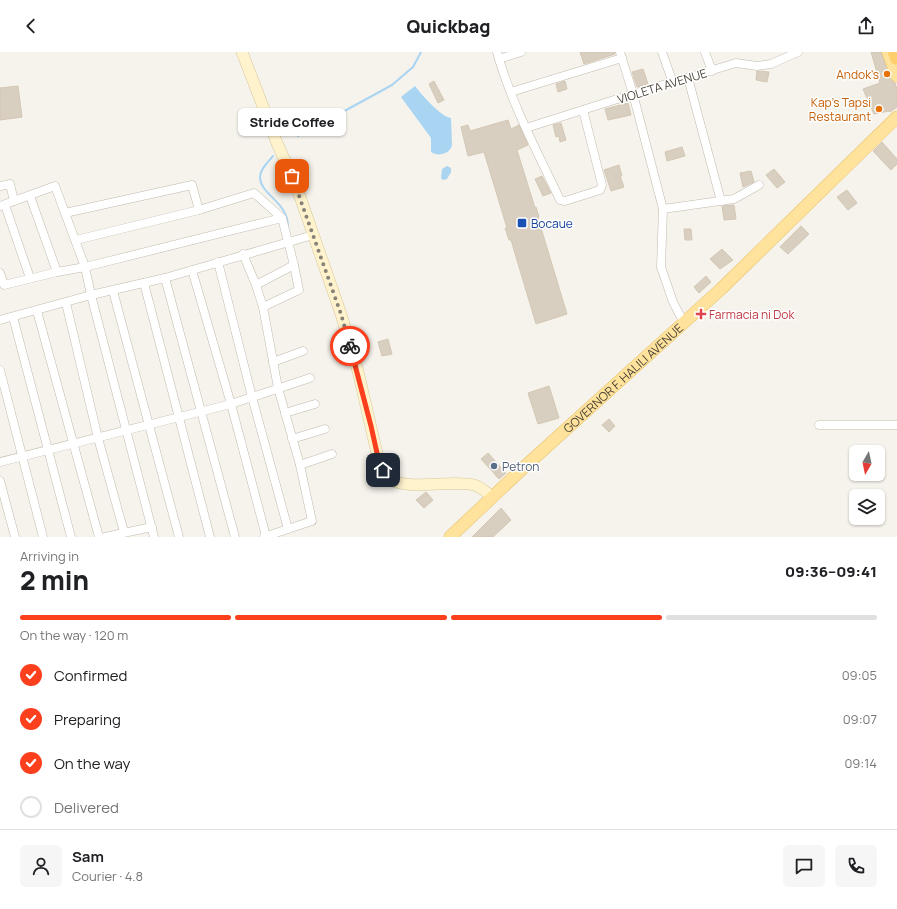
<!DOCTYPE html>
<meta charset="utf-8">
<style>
:root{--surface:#fff;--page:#f6f6f6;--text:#202124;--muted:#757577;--line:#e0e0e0;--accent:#fc3f1d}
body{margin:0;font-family:Manrope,sans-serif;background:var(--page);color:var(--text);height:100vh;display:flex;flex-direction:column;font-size:15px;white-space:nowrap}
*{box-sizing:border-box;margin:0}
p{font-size:13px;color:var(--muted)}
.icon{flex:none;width:22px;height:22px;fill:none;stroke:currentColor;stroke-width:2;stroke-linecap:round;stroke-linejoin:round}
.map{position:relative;height:485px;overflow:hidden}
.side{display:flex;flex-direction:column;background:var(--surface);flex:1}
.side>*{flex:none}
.needle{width:26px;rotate:189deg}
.fabs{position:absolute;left:849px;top:393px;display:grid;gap:8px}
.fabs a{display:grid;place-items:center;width:36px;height:36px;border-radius:6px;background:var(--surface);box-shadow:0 1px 3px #0004;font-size:20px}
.pin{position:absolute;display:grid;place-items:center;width:34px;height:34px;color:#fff;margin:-17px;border-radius:8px;box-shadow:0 2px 6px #0006}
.courier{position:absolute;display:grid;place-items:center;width:40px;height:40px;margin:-20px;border:3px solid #fc3f1d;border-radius:50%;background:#fff;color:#222;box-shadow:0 1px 5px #0007}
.bubble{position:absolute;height:28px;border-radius:6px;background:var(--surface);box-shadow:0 1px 3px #0004;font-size:13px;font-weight:800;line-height:28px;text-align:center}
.summary em{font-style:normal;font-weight:800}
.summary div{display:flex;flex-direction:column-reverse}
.summary{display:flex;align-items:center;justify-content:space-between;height:68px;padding:0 20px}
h1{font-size:26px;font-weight:800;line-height:30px}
.bar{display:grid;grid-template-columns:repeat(4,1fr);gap:6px 4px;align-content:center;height:48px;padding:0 20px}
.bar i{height:5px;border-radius:3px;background:var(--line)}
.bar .on{background:var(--accent)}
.bar p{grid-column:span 4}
.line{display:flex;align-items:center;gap:10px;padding:0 20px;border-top:1px solid var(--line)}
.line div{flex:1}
.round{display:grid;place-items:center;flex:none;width:42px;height:42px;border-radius:6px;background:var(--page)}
ol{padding:0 20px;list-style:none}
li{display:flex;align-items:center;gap:12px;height:44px}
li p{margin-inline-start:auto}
li .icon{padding:4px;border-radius:50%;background:var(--accent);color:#fff;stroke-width:4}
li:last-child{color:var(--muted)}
li i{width:22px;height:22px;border:2px solid var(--line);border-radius:50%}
header{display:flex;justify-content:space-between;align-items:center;height:52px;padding:0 20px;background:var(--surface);font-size:18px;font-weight:800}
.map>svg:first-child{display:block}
.water{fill:#a9d4f2}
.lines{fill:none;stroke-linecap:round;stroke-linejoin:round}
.stream{stroke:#a9d4f2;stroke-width:2}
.building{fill:#d8cfc1;stroke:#d3c7b4}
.street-casing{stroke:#c2bbae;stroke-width:9}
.secondary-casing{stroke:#d6c79b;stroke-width:12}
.primary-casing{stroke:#e6c16a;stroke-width:13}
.highway-casing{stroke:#e0a43c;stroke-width:15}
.street{stroke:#fff;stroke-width:8}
.secondary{stroke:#fff3cd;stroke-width:11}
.primary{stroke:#ffe39c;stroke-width:12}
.highway{stroke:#ffcf6e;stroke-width:14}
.done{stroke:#878178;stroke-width:4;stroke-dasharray:0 7.2}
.route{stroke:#fc3f1d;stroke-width:5}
.food-dot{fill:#e8710a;stroke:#fff;stroke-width:1.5}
.transit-dot{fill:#1a4fb4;stroke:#fff;stroke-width:1.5}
.health-dot{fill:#e0444e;stroke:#fff;stroke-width:1.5}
.service-dot{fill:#5c6f8a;stroke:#fff;stroke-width:1.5}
.labels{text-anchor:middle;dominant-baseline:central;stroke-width:3;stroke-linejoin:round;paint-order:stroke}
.food-label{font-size:12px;fill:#c56008;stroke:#fff;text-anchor:end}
.street-label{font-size:12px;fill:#4b4439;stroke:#fff}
.transit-label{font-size:12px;fill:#164399;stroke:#fff;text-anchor:start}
.health-label{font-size:12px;fill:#be3a42;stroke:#fff;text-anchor:start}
.service-label{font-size:12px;fill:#4e5e75;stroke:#fff;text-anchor:start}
</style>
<header><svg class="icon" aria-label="back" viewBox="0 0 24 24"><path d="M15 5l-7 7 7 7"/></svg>Quickbag<svg class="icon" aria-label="share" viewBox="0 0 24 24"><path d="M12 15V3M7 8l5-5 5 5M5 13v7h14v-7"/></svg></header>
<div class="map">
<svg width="897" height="485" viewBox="0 0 897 485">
<rect width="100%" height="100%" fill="#f6f3ec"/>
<g class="water">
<path d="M415 34C422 43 441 65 451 66L452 93C450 102 438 105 431 100V86L401 45Z"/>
<path d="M447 114 451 116V120L447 127 443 128 441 126 442 117Z"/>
</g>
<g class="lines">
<g class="stream">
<path d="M298 84 314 67 339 62 392 33 413 15 421 0"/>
<path d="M273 104C268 110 260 117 260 125 260 143 288 149 288 175"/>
</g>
</g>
<g class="building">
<path d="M580 0H615V2L584 12Z"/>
<path d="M871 0H881L890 27 895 31 897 37V55L890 60 889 59 874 62 863 37 880 31Z"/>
<path d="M643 17 648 32 637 35 632 20Z"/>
<path d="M757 19 769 20 767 30 756 28Z"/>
<path d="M434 29 444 48 438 51 429 32Z"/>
<path d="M565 29 567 37 558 40 556 32Z"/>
<path d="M18 34 22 65 0 68V36Z"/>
<path d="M628 51 631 63 608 68 605 57Z"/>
<path d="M508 68 511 77 519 73 528 93 517 98 535 156 536 155 539 165 538 166 567 262 536 272 511 188H509L505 176H507L484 100 468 104 461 75 468 73 470 79Z"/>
<path d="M561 71 566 88 560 90 559 84 556 85 553 73Z"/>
<path d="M882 90 897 107V112L891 118 873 99Z"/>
<path d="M682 95 685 104 667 109 665 100Z"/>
<path d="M619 113 622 124H620L624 135 611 139 604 118Z"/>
<path d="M774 117 785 130 777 136 766 123Z"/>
<path d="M751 119 754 130 743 135 740 121Z"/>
<path d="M542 124 551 141 543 144 535 127Z"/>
<path d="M847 138 857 151 848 158 837 145Z"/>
<path d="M734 153 736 167 724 168 722 154Z"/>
<path d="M801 174 809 182 788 202 780 195Z"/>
<path d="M684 177H691L692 188H685Z"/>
<path d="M722 197 733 208 720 217 710 207Z"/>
<path d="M706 224 711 230 699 241 694 235Z"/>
<path d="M388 287 392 302 382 304 378 290Z"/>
<path d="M549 334 559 366 538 372 528 341Z"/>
<path d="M609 367 615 374 609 380 602 373Z"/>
<path d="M488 401 506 421 499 427 481 407Z"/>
<path d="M426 440 433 448 424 456 416 448Z"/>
<path d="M501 456 511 468 493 485H472Z"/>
</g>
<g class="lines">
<defs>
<g id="street">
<path d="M497 0C511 51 538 101 560 148L565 149 600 138 602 133 583 58"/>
<path d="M620 0 633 42 663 157 661 215 673 250 684 271"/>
<path d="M662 0 673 31"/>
<path d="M705 0 712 19"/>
<path d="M499 7 521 0"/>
<path d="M688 26 721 149"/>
<path d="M511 40 622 6"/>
<path d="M526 76 633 42 736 11 757 14 771 12 798 0"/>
<path d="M0 134 10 132 14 149"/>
<path d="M30 144 57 220"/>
<path d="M5 153 30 226"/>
<path d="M0 154 55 134 85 215 91 243 154 485"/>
<path d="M663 157 734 147 759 133"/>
<path d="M65 161 192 133 199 158"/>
<path d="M76 188 199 158 254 141 282 166 294 213"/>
<path d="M243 202 256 233 263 255 278 336 300 413 312 469 264 485"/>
<path d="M218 210 252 345 288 477"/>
<path d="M192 218 231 352 266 484"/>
<path d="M0 221 4 233 57 220 85 215 282 166"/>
<path d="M165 226 235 485"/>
<path d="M144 231 210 485"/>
<path d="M256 233 294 213 299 238 263 255"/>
<path d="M113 239 179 485"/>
<path d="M66 251 98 386 124 480"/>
<path d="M37 259 99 485"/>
<path d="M13 265 71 485"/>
<path d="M0 268 91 243 165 226 313 183"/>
<path d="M273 310 303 299"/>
<path d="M0 318 43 485"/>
<path d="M285 361 315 352"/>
<path d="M819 373H897"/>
<path d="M292 387 325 377"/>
<path d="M0 410 231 352 310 326"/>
<path d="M300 413 332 402"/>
<path d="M0 429 15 485"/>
<path d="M105 485 152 475"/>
</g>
<path id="secondary" d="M242 0 277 91 297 136 341 262 358 319 379 410C381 415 384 422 388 426 406 440 453 427 474 433 481 435 487 441 493 445"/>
<g id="primary">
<path d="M888 0 897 24"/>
<path id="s1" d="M450 485 521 418 721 237 897 65"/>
</g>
<path id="highway" d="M895 0 897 6"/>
</defs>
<use href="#street" class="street-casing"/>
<use href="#secondary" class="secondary-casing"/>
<use href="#primary" class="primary-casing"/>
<use href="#highway" class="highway-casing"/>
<use href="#street" class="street"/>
<use href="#secondary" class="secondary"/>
<use href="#primary" class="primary"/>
<use href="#highway" class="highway"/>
</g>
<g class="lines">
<path class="done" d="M292 124 341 262 350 294"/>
<path class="route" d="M350 294 371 374 379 410 383 418"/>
</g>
<g class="food-dot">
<circle cx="887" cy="22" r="4"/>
<circle cx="879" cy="57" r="4"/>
</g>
<rect class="transit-dot" x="517" y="166" width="10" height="10" rx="2"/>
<path class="health-dot" d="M699 256h4v4h4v4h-4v4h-4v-4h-4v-4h4z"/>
<circle class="service-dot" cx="494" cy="414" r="4"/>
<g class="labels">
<g class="food-label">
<text x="879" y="22">Andok's</text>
<text x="871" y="50">Kap's Tapsi<tspan x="871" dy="14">Restaurant</tspan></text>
</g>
<g class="street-label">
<text transform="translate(662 34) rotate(-17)">VIOLETA AVENUE</text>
<text stroke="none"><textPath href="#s1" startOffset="235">GOVERNOR F. HALILI AVENUE</textPath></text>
</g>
<g class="transit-label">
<text x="531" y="171">Bocaue</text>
</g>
<g class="health-label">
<text x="709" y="262">Farmacia ni Dok</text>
</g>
<g class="service-label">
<text x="502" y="414">Petron</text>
</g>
</g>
</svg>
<div class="fabs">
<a><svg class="needle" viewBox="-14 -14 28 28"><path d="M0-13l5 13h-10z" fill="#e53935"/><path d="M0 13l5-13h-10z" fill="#757577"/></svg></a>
<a><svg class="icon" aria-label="layers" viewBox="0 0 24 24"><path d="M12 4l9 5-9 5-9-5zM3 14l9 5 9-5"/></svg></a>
</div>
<div class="pin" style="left:292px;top:124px;background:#ea580c"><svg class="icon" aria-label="bag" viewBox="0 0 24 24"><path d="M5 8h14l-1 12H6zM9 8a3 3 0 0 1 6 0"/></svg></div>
<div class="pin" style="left:383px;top:418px;background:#1f2937"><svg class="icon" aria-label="home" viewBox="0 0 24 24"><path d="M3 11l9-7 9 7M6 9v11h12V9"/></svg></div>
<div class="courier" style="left:350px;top:294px"><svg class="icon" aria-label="bike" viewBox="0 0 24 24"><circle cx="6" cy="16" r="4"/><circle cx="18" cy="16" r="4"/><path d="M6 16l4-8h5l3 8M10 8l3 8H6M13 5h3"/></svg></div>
<div class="bubble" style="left:238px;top:56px;width:108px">Stride Coffee</div>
</div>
<section class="side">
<div class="summary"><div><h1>2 min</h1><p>Arriving in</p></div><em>09:36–09:41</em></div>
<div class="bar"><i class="on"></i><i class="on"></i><i class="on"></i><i></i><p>On the way · 120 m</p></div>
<ol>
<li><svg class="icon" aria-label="check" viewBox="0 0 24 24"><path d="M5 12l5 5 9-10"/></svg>Confirmed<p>09:05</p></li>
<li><svg class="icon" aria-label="check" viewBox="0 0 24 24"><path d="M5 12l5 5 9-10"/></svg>Preparing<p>09:07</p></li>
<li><svg class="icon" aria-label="check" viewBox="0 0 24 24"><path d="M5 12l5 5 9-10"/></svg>On the way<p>09:14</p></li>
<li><i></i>Delivered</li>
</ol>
<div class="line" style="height:72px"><a class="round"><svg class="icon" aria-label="person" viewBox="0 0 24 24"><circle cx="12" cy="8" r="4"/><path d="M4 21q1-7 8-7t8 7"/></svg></a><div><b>Sam</b><p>Courier · 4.8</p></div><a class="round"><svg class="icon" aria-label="chat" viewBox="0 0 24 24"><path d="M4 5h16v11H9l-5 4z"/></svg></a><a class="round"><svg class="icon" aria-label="phone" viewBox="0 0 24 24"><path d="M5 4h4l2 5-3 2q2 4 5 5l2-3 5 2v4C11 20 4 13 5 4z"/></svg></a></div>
</section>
